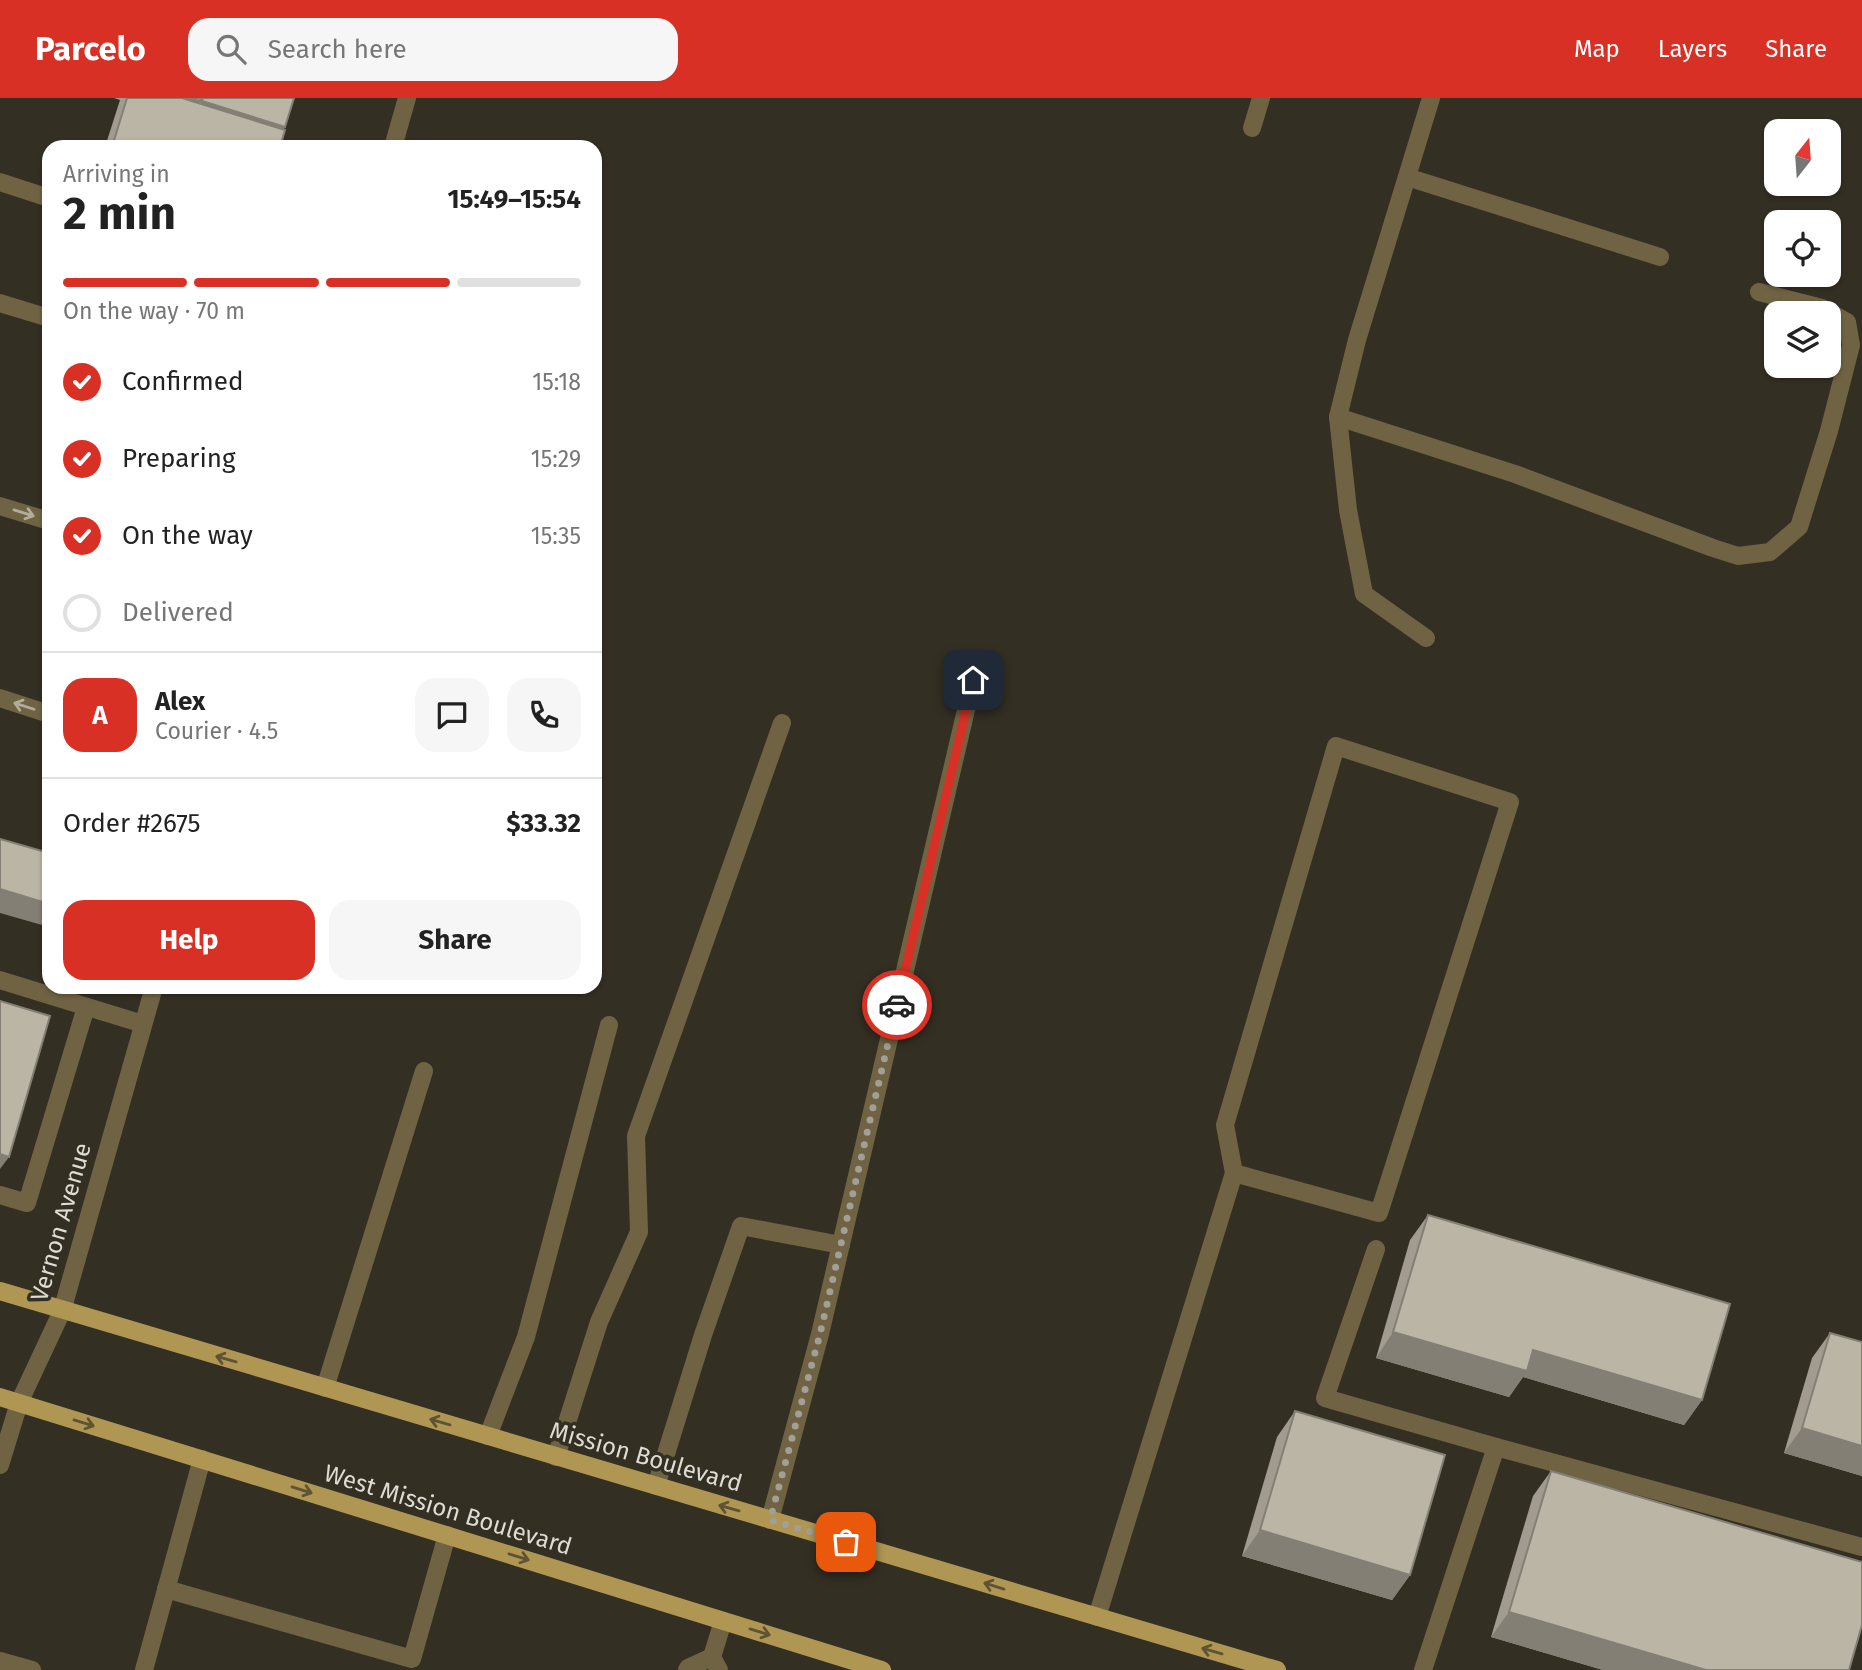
<!DOCTYPE html>
<meta charset="utf-8">
<style>
:root{--surface:#fff;--page:#f6f6f6;--text:#222;--muted:#767676;--line:#e0e0e0;--accent:#d93025}
body{margin:0;font-family:"Fira Sans",sans-serif;background:var(--page);color:var(--text);height:100vh;display:flex;flex-direction:column;font-size:26px;white-space:nowrap}
*{box-sizing:border-box;margin:0}
p{font-size:23px;color:var(--muted)}
.icon{flex:none;width:38px;height:38px;fill:none;stroke:currentColor;stroke-width:2;stroke-linecap:round;stroke-linejoin:round}
.map{position:relative;flex:1;overflow:hidden}
.side{position:absolute;left:42px;top:42px;width:560px;height:854px;display:flex;flex-direction:column;background:var(--surface);border-radius:21px;box-shadow:0 2px 5px #0004}
.side>*{flex:none}
.needle{width:46px;rotate:17deg}
.controls{position:absolute;left:1764px;top:21px;display:grid;gap:14px}
.controls a{display:grid;place-items:center;width:77px;height:77px;border-radius:14px;background:var(--surface);box-shadow:0 2px 5px #0004;font-size:35px}
.pin{position:absolute;display:grid;place-items:center;width:60px;height:60px;color:#fff;margin:-30px;border-radius:14px;box-shadow:0 4px 10px #0006}
.courier{position:absolute;display:grid;place-items:center;width:70px;height:70px;margin:-35px;border:5px solid #d93025;border-radius:50%;background:#fff;color:#222;box-shadow:0 2px 9px #0007}
.headline em{font-style:normal;font-weight:700}
.headline div{display:flex;flex-direction:column-reverse}
.headline{display:flex;align-items:center;justify-content:space-between;height:119px;padding:0 21px}
h1{font-size:46px;font-weight:700;line-height:52px}
.bar{display:grid;grid-template-columns:repeat(4,1fr);gap:10px 7px;align-content:center;height:84px;padding:0 21px}
.bar i{height:9px;border-radius:5px;background:var(--line)}
.bar .current{background:var(--accent)}
.bar p{grid-column:span 4}
.line{display:flex;align-items:center;gap:18px;padding:0 21px;border-top:2px solid var(--line)}
.line div{flex:1}
.round{display:grid;place-items:center;flex:none;width:74px;height:74px;border-radius:21px;background:var(--page)}
ol{padding:0 21px;list-style:none}
li{display:flex;align-items:center;gap:21px;height:77px}
li p{margin-inline-start:auto}
li .icon{padding:7px;border-radius:50%;background:var(--accent);color:#fff;stroke-width:4}
li:last-child{color:var(--muted)}
li i{width:38px;height:38px;border:4px solid var(--line);border-radius:50%}
.action{display:flex;gap:14px;margin-top:auto;padding:14px 21px}
.action a{flex:1;height:80px;border-radius:21px;background:var(--accent);color:#fff;font-size:28px;font-weight:700;line-height:80px;text-align:center}
.action a+a{background:var(--page);color:var(--text)}
header{display:flex;align-items:center;gap:42px;box-sizing:border-box;height:98px;padding:0 35px;background:var(--accent);color:#fff}
header strong{font-size:33px}
nav{display:flex;gap:38px;margin-inline-start:auto;font-size:24px}
.search{width:490px;height:63px;background:var(--page);display:flex;align-items:center;gap:18px;box-sizing:border-box;padding:0 24px;border-radius:21px;color:var(--muted);font-size:26px}
.map>svg:first-child{display:block}
.lines{fill:none;stroke-linecap:round;stroke-linejoin:round}
.service{stroke:#706344;stroke-width:18}
.tertiary{stroke:#706344;stroke-width:18}
.primary{stroke:#af9652;stroke-width:18}
.wall{fill:#a19c8f}
.shaded-wall{fill:#837f74}
.building{fill:#bbb5a6;stroke:#837f74;stroke-width:2}
.oneway{stroke:#b2ac9a}
.oneway2{stroke:#5f5333}
.done{stroke:#a29f96;stroke-width:7;stroke-dasharray:0 12.6}
.route{stroke:#d93025;stroke-width:9}
.labels{text-anchor:middle;dominant-baseline:central;stroke-width:7;stroke-linejoin:round;paint-order:stroke}
.street-label{font-size:24px;fill:#dedcd4;stroke:#342f23}
</style>
<header>
<strong>Parcelo</strong>
<div class="search"><svg class="icon" aria-label="search" viewBox="0 0 24 24"><circle cx="10" cy="10" r="6"/><path d="M15 15l6 6"/></svg>Search here</div>
<nav><a>Map</a><a>Layers</a><a>Share</a></nav>
</header>
<div class="map">
<svg width="1862" height="1572" viewBox="0 0 1862 1572">
<rect width="100%" height="100%" fill="#342f23"/>
<g class="lines">
<g class="service">
<path d="M1431 0 1357 242 1338 319 1515 376 1713 450 1738 458 1770 454 1799 429 1829 333 1851 247 1847 224 1822 210 1759 194"/>
<path d="M1252 30 1261 0"/>
<path d="M1407 79 1660 159"/>
<path d="M0 84 49 100"/>
<path d="M0 205 49 220"/>
<path d="M1338 319 1348 412 1364 496 1426 540"/>
<path d="M0 408 49 423"/>
<path d="M0 600 49 616"/>
<path d="M0 882 143 926"/>
<path d="M0 1097 27 1105 86 909"/>
<path d="M1376 1151 1325 1300 1496 1349"/>
<path d="M325 1290 424 973"/>
<path d="M488 1338 526 1239 609 927"/>
<path d="M556 1359 599 1224 639 1134 636 1038 782 625"/>
<path d="M656 1388 703 1237 741 1128 841 1147"/>
<path d="M770 1422 820 1236 973 582"/>
<path d="M166 1491 412 1561 447 1437"/>
<path d="M1097 1519 1234 1075 1225 1027 1336 648 1510 704 1379 1115 1234 1075"/>
<path d="M0 1563 32 1572"/>
<path d="M144 1572 202 1361"/>
<path d="M687 1572 688 1570 712 1559"/>
<path d="M719 1572 712 1559 723 1523"/>
<path d="M1423 1572 1496 1349 1862 1449"/>
</g>
<g class="tertiary">
<path d="M393 49 407 0"/>
<path d="M0 1367 19 1305 62 1213 154 889"/>
</g>
<g class="primary">
<path d="M0 1193 1277 1572"/>
<path d="M0 1299 882 1572"/>
</g>
</g>
<g class="wall">
<path d="M114 0H294L284 31 280 49H105L120 2Z"/>
<path d="M1428 1117 1702 1302 1684 1327 1523 1279 1509 1299 1376 1260 1410 1142Z"/>
<path d="M1830 1235 1862 1244V1378L1784 1355 1812 1260Z"/>
<path d="M1295 1313 1410 1477 1392 1502 1242 1458 1277 1339Z"/>
<path d="M1551 1373 1849 1572H1603L1491 1539 1533 1398Z"/>
</g>
<g class="shaded-wall">
<path d="M127 0H189L200 3 187 23Z"/>
<path d="M202 3 285 29 272 48 189 23Z"/>
<path d="M0 791 49 806V829L0 815Z"/>
<path d="M0 1056 9 1059 0 1071Z"/>
<path d="M1393 1234 1533 1252 1702 1302 1684 1327 1523 1279 1509 1299 1376 1260Z"/>
<path d="M1802 1330 1862 1348V1378L1784 1355Z"/>
<path d="M1260 1432 1410 1477 1392 1502 1242 1458Z"/>
<path d="M1509 1514 1706 1572H1603L1491 1539Z"/>
</g>
<g class="building">
<path d="M127 0H182L285 32 280 49H112Z"/>
<path d="M189 0H201L200 3Z"/>
<path d="M203 0H294L285 29 202 3Z"/>
<path d="M0 741 49 755V806L0 791Z"/>
<path d="M0 903 50 918 9 1059 0 1056Z"/>
<path d="M1428 1117 1730 1206 1702 1302 1533 1252 1527 1273 1393 1234Z"/>
<path d="M1830 1235 1862 1244V1348L1802 1330Z"/>
<path d="M1295 1313 1445 1357 1410 1477 1260 1432Z"/>
<path d="M1551 1373 1862 1464V1527L1849 1572H1706L1509 1514Z"/>
</g>
<defs><path id="oneway-shaft" d="M-6 0H5M1.5-3L5.5 0L1.5 3" fill="none" stroke-width="1.6" stroke-linecap="round" stroke-linejoin="round" transform="scale(1.75)"/></defs>
<g class="oneway">
<use href="#oneway-shaft" transform="translate(24 415) rotate(17)"/>
<use href="#oneway-shaft" transform="translate(24 608) rotate(-162)"/>
</g>
<g class="oneway2">
<use href="#oneway-shaft" transform="translate(226 1261) rotate(-164)"/>
<use href="#oneway-shaft" transform="translate(440 1324) rotate(-164)"/>
<use href="#oneway-shaft" transform="translate(84 1325) rotate(17)"/>
<use href="#oneway-shaft" transform="translate(302 1392) rotate(17)"/>
<use href="#oneway-shaft" transform="translate(729 1410) rotate(-164)"/>
<use href="#oneway-shaft" transform="translate(519 1459) rotate(17)"/>
<use href="#oneway-shaft" transform="translate(994 1488) rotate(-163)"/>
<use href="#oneway-shaft" transform="translate(760 1534) rotate(17)"/>
<use href="#oneway-shaft" transform="translate(1212 1553) rotate(-164)"/>
</g>
<g class="lines">
<path class="done" d="M846 1444 770 1422 820 1236 897 907"/>
<path class="route" d="M897 907 973 582"/>
</g>
<g class="labels">
<g class="street-label">
<text transform="translate(61 1124) rotate(-74)">Vernon Avenue</text>
<text transform="translate(646 1359) rotate(16)">Mission Boulevard</text>
<text transform="translate(448 1412) rotate(17)">West Mission Boulevard</text>
</g>
</g>
</svg>
<div class="controls">
<a><svg class="needle" viewBox="-14 -14 28 28"><path d="M0-13l5 13h-10z" fill="#e53935"/><path d="M0 13l5-13h-10z" fill="#767676"/></svg></a>
<a><svg class="icon" aria-label="locate" viewBox="0 0 24 24"><circle cx="12" cy="12" r="6"/><path d="M12 2v4M12 18v4M2 12h4M18 12h4"/></svg></a>
<a><svg class="icon" aria-label="layers" viewBox="0 0 24 24"><path d="M12 4l9 5-9 5-9-5zM3 14l9 5 9-5"/></svg></a>
</div>
<div class="pin" style="left:846px;top:1444px;background:#ea580c"><svg class="icon" aria-label="bag" viewBox="0 0 24 24"><path d="M5 8h14l-1 12H6zM9 8a3 3 0 0 1 6 0"/></svg></div>
<div class="pin" style="left:973px;top:582px;background:#1f2937"><svg class="icon" aria-label="home" viewBox="0 0 24 24"><path d="M3 11l9-7 9 7M6 9v11h12V9"/></svg></div>
<div class="courier" style="left:897px;top:907px"><svg class="icon" aria-label="car" viewBox="0 0 24 24"><path d="M5 17H2v-5l4-1 3-4h7l3 4 3 1v5h-3M9 17h6M6 11h13"/><circle cx="7" cy="17" r="2"/><circle cx="17" cy="17" r="2"/></svg></div>
<section class="side">
<div class="headline"><div><h1>2 min</h1><p>Arriving in</p></div><em>15:49–15:54</em></div>
<div class="bar"><i class="current"></i><i class="current"></i><i class="current"></i><i></i><p>On the way · 70 m</p></div>
<ol>
<li><svg class="icon" aria-label="check" viewBox="0 0 24 24"><path d="M5 12l5 5 9-10"/></svg>Confirmed<p>15:18</p></li>
<li><svg class="icon" aria-label="check" viewBox="0 0 24 24"><path d="M5 12l5 5 9-10"/></svg>Preparing<p>15:29</p></li>
<li><svg class="icon" aria-label="check" viewBox="0 0 24 24"><path d="M5 12l5 5 9-10"/></svg>On the way<p>15:35</p></li>
<li><i></i>Delivered</li>
</ol>
<div class="line" style="height:126px"><b class="round" style="background:var(--accent);color:#fff">A</b><div><b>Alex</b><p>Courier · 4.5</p></div><a class="round"><svg class="icon" aria-label="chat" viewBox="0 0 24 24"><path d="M4 5h16v11H9l-5 4z"/></svg></a><a class="round"><svg class="icon" aria-label="phone" viewBox="0 0 24 24"><path d="M5 4h4l2 5-3 2q2 4 5 5l2-3 5 2v4C11 20 4 13 5 4z"/></svg></a></div>
<div class="line" style="height:91px"><div>Order #2675</div><b>$33.32</b></div>
<div class="action"><a>Help</a><a>Share</a></div>
</section>
</div>
